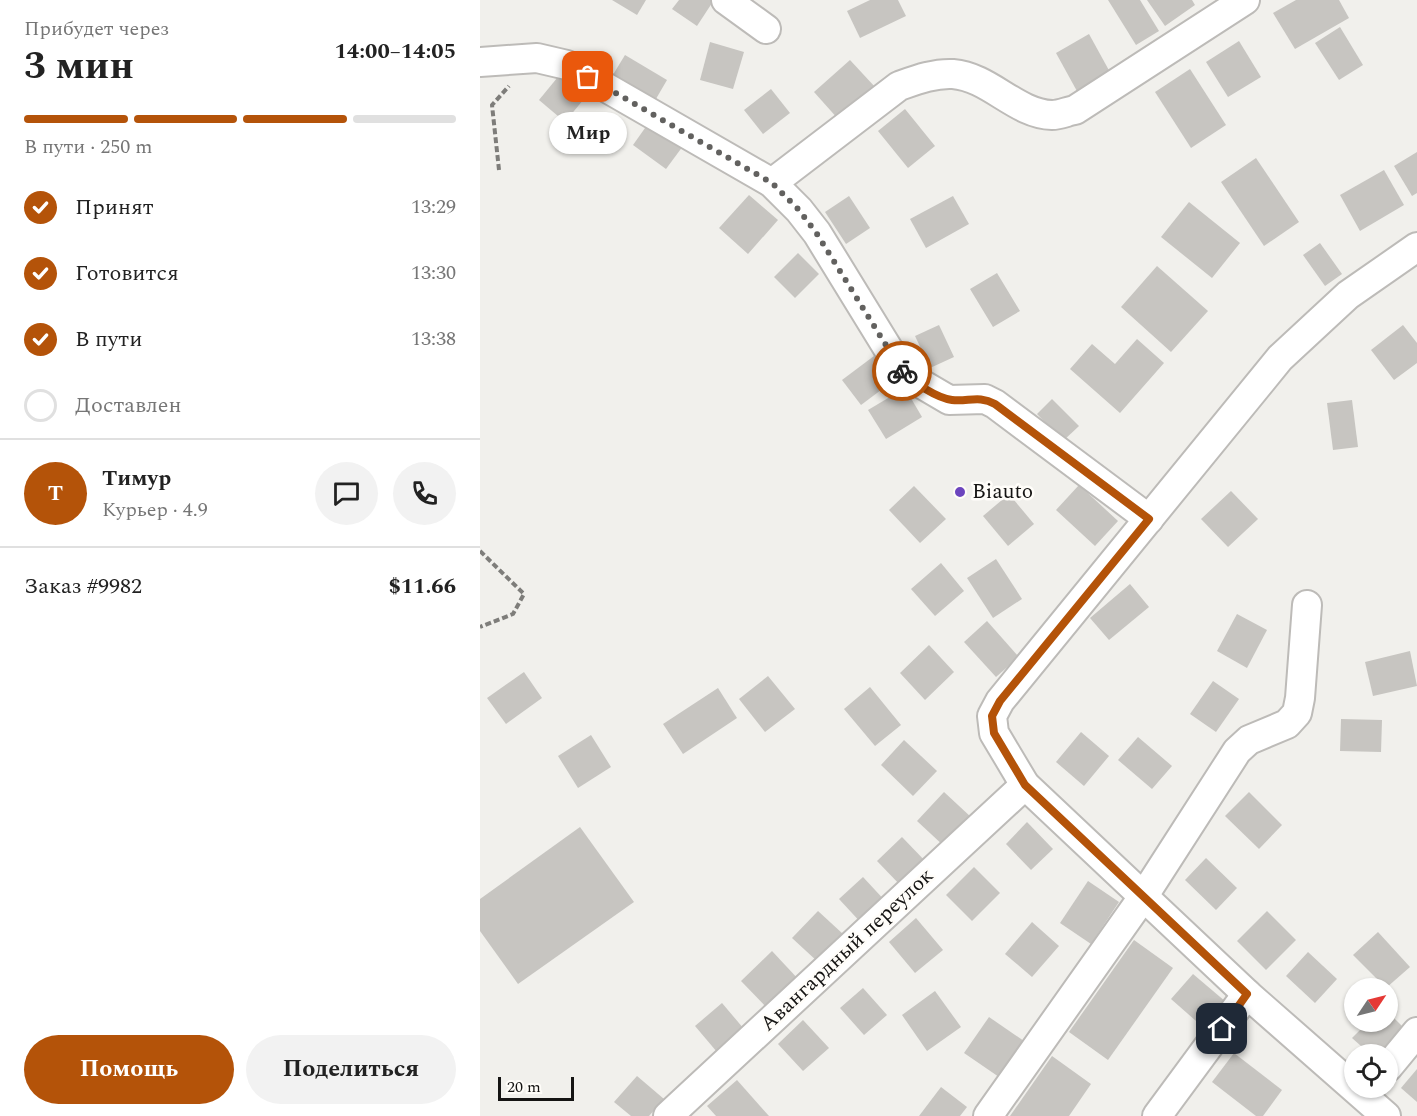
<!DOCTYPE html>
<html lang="ru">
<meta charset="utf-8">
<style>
:root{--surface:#fff;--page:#f2f2f2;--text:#222;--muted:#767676;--line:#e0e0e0;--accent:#b45309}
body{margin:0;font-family:Spectral,serif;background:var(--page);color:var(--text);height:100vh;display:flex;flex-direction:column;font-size:22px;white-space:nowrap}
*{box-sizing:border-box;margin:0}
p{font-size:20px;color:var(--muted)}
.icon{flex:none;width:33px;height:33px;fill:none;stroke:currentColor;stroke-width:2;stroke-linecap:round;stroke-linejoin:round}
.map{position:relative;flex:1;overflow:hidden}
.panel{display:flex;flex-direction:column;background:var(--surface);width:480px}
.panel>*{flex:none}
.needle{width:39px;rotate:55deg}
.controls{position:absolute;left:864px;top:978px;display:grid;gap:12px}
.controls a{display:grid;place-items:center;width:54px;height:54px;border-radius:50%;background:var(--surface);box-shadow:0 2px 4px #0004;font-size:30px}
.scale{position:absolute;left:18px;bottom:15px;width:76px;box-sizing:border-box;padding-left:6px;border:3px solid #151413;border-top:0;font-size:16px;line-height:21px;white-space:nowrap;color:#151413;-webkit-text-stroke:4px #fffdf9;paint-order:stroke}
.pin{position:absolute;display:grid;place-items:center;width:51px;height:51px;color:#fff;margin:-26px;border-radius:12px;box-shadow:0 3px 9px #0006}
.courier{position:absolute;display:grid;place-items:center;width:60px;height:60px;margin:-30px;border:4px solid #b45309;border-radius:50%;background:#fff;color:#222;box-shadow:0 2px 8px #0007}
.bubble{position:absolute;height:42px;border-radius:21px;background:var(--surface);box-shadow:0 2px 4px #0004;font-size:20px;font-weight:700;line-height:42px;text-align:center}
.summary em{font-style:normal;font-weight:700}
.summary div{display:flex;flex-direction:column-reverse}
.summary{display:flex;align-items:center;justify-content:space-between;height:102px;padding:0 24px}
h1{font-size:39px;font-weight:700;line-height:45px}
.bar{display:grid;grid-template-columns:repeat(4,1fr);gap:9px 6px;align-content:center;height:72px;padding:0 24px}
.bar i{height:8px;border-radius:4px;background:var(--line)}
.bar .active{background:var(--accent)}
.bar p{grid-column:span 4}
.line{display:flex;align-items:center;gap:15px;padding:0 24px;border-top:2px solid var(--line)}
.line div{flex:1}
.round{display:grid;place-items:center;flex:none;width:63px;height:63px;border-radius:32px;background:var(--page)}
ol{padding:0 24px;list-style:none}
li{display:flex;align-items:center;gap:18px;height:66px}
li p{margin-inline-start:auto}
li .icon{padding:6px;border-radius:50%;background:var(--accent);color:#fff;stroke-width:4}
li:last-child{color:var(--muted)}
li i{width:33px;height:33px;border:3px solid var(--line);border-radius:50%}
.primary-button{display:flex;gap:12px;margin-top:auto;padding:12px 24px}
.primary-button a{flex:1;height:69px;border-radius:36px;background:var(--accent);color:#fff;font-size:24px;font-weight:700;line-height:69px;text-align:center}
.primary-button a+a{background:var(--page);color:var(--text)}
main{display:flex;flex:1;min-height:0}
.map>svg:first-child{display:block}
.building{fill:#c7c5c1}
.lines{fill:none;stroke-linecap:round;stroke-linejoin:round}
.minor-casing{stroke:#bdbbb8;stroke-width:32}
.path{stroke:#7e7d7a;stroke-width:4;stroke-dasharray:6 3;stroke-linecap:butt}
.minor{stroke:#fff;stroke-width:28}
.done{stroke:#62615f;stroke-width:6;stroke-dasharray:0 10.8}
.route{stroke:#b45309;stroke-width:8}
.poi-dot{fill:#6c45be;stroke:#fffdf9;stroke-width:2}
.labels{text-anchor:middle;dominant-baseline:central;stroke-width:5;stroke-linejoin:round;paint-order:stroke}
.poi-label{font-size:21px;fill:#151413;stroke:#fffdf9;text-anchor:start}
.street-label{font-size:21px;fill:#151413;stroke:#fffdf9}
</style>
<main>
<section class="panel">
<div class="summary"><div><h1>3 мин</h1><p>Прибудет через</p></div><em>14:00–14:05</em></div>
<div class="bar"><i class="active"></i><i class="active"></i><i class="active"></i><i></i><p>В пути · 250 m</p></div>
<ol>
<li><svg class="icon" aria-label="check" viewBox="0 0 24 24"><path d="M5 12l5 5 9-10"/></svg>Принят<p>13:29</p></li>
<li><svg class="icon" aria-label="check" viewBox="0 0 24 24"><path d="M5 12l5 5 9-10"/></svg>Готовится<p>13:30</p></li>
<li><svg class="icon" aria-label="check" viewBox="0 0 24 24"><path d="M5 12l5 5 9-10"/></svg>В пути<p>13:38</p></li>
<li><i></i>Доставлен</li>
</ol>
<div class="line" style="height:108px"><b class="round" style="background:var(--accent);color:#fff">Т</b><div><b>Тимур</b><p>Курьер · 4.9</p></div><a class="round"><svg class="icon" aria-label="chat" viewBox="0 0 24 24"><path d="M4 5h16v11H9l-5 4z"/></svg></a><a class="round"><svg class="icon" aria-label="phone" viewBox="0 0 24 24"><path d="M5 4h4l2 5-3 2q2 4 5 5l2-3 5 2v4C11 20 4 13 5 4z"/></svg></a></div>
<div class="line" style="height:78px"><div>Заказ #9982</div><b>$11.66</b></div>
<div class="primary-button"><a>Помощь</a><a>Поделиться</a></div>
</section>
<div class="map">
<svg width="937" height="1116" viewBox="0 0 937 1116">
<rect width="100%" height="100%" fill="#f1f0ec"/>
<g class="building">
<path d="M132 0H166L157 15Z"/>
<path d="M199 0H234L217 26 192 9Z"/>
<path d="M390 0H418L426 16 380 38 367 11Z"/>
<path d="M628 0H660L679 31 656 45Z"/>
<path d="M667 0H712L715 5 685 26Z"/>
<path d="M816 0H859L869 18 815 49 793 13Z"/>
<path d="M860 27 883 65 859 80 835 43Z"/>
<path d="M609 34 631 74 598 93 576 53Z"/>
<path d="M759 41 781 77 748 97 726 62Z"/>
<path d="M230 42 264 52 253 89 220 80Z"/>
<path d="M145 55 187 80 173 104 131 78Z"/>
<path d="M370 60 395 87 359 120 334 92Z"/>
<path d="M710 69 746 125 711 148 675 92Z"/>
<path d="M82 72 108 94 85 122 59 100Z"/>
<path d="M291 89 310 113 283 134 264 110Z"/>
<path d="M425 109 455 146 428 168 398 131Z"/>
<path d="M170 121 203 146 186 169 153 145Z"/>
<path d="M937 152V193L932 196 914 166Z"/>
<path d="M776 158 819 222 784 246 741 182Z"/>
<path d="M904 170 924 205 880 231 860 195Z"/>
<path d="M269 195 298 220 268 254 239 228Z"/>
<path d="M369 196 390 228 366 244 345 212Z"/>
<path d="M473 196 489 224 446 248 430 219Z"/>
<path d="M709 202 760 243 732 278 681 237Z"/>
<path d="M840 243 862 274 845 286 823 255Z"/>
<path d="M318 253 339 274 315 298 294 277Z"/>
<path d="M677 266 728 311 691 352 641 307Z"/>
<path d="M517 273 540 311 513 327 490 289Z"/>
<path d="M459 325 474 357 450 368 435 336Z"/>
<path d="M923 325 937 343V363L914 380 891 350Z"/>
<path d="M657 339 684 363 640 413 590 369 612 344 635 364Z"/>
<path d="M394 356 413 381 381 405 362 380Z"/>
<path d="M425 388 442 417 406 439 388 410Z"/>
<path d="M572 399 599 426 583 441 557 414Z"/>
<path d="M872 400 878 447 853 450 847 403Z"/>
<path d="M599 485 638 521 615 546 576 510Z"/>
<path d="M434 486 466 519 440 543 409 510Z"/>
<path d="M751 491 778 519 748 547 721 519Z"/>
<path d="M529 494 554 524 528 546 503 516Z"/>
<path d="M516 559 542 599 513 618 487 578Z"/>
<path d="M461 563 484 591 455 616 431 589Z"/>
<path d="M650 584 669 607 629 640 610 618Z"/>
<path d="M757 614 787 630 767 668 737 651Z"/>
<path d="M507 621 539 657 516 677 484 642Z"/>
<path d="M449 645 474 672 445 700 420 673Z"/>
<path d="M930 651 937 686 893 696 885 662Z"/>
<path d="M44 672 62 698 26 724 7 698Z"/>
<path d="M288 676 315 709 285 732 259 699Z"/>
<path d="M733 681 759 699 736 732 710 714Z"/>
<path d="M390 687 421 725 395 746 364 709Z"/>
<path d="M238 688 257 718 203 754 183 724Z"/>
<path d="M861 719 902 720 901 752 860 751Z"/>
<path d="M601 732 629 756 604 786 576 762Z"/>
<path d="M111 735 131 767 98 788 78 756Z"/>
<path d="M658 737 692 766 672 789 638 760Z"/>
<path d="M424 740 457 771 433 796 401 765Z"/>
<path d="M464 792 492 818 465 847 437 821Z"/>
<path d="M769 792 802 825 779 849 745 816Z"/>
<path d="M547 822 573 849 551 870 526 844Z"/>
<path d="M100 827 154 902 38 984 0 931V899Z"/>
<path d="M422 837 448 864 423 888 397 861Z"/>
<path d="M726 858 757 888 736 910 705 880Z"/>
<path d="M494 867 520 893 492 921 466 895Z"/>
<path d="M383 877 408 904 384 926 359 899Z"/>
<path d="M608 881 639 902 611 944 580 923Z"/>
<path d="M338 911 363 934 338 962 312 938Z"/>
<path d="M787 911 816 940 786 970 757 941Z"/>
<path d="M436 918 463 950 435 973 409 942Z"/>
<path d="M552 922 579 946 552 977 525 954Z"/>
<path d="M898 932 930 967 906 988 873 955Z"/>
<path d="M654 940 693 968 628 1060 589 1032Z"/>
<path d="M292 951 320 981 289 1010 261 981Z"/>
<path d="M828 952 857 979 835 1003 806 976Z"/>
<path d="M713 974 746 1002 724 1028 691 999Z"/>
<path d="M383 988 407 1015 384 1035 360 1008Z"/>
<path d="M455 991 481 1027 447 1051 422 1015Z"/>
<path d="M242 1003 264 1029 237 1052 215 1026Z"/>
<path d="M908 1012 926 1030 902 1054H890L872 1038 888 1022H908Z"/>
<path d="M509 1017 544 1041 519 1077 484 1053Z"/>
<path d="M323 1020 349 1048 323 1071 298 1044Z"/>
<path d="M754 1053 802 1090 783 1116H776L732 1082Z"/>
<path d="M572 1056 611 1084 589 1116H530Z"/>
<path d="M937 1069V1102L921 1088Z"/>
<path d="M157 1076 184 1099 169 1116H151L134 1102Z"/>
<path d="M257 1080 289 1116H236L227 1106Z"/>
<path d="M461 1087 487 1107 480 1116H439Z"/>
</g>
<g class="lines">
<defs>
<g id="minor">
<path d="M246 0 286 29"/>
<path d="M0 62 57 58 87 65 292 183 319 210 337 233 423 373 469 400 505 399 515 404 669 519"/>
<path d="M292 183 419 86C436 80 454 73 473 74 510 77 536 114 572 115 580 115 588 111 595 110L765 0"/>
<path d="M908 1067 937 1032"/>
<path d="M188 1116 545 785"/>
<path d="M508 1116 663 897 757 751 769 740 807 724 817 713 820 698 827 605"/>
<path d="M677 1116 767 994"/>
<path d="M906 1116 767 994 545 785 514 733 512 716 520 701 800 358 868 295 937 247"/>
</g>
</defs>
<use href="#minor" class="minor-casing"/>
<g class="path">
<path d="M19 170 12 105 29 86"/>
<path d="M0 551 44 594 33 614 0 627"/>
</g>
<use href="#minor" class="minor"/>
</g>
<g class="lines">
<path class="done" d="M108 77 292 183 319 210 337 234 422 371"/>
<path class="route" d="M422 371C432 382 457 398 472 400 488 402 499 395 515 404L669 519 520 701 512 716 514 733 545 785 767 994 742 1029"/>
</g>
<circle class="poi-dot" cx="480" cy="492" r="6"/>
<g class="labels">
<g class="poi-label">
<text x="492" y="492">Biauto</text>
</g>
<g class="street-label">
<text transform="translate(367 950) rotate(-43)">Авангардный переулок</text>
</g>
</g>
</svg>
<div class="controls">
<a><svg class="needle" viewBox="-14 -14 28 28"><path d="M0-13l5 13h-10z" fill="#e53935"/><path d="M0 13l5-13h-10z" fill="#767676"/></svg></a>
<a><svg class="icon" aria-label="locate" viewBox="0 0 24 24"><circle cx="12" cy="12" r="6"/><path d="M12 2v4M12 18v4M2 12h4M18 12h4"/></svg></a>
</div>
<div class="scale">20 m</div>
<div class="pin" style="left:108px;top:77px;background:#ea580c"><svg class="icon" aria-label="bag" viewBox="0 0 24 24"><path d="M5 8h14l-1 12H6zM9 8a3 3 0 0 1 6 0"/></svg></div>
<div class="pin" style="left:742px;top:1029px;background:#1f2937"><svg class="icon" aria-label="home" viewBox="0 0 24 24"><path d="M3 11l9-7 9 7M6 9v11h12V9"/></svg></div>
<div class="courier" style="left:422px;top:371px"><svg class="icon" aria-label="bike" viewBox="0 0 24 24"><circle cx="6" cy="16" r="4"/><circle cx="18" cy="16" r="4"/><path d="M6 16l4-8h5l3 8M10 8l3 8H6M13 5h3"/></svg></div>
<div class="bubble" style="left:69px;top:112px;width:78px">Мир</div>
</div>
</main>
